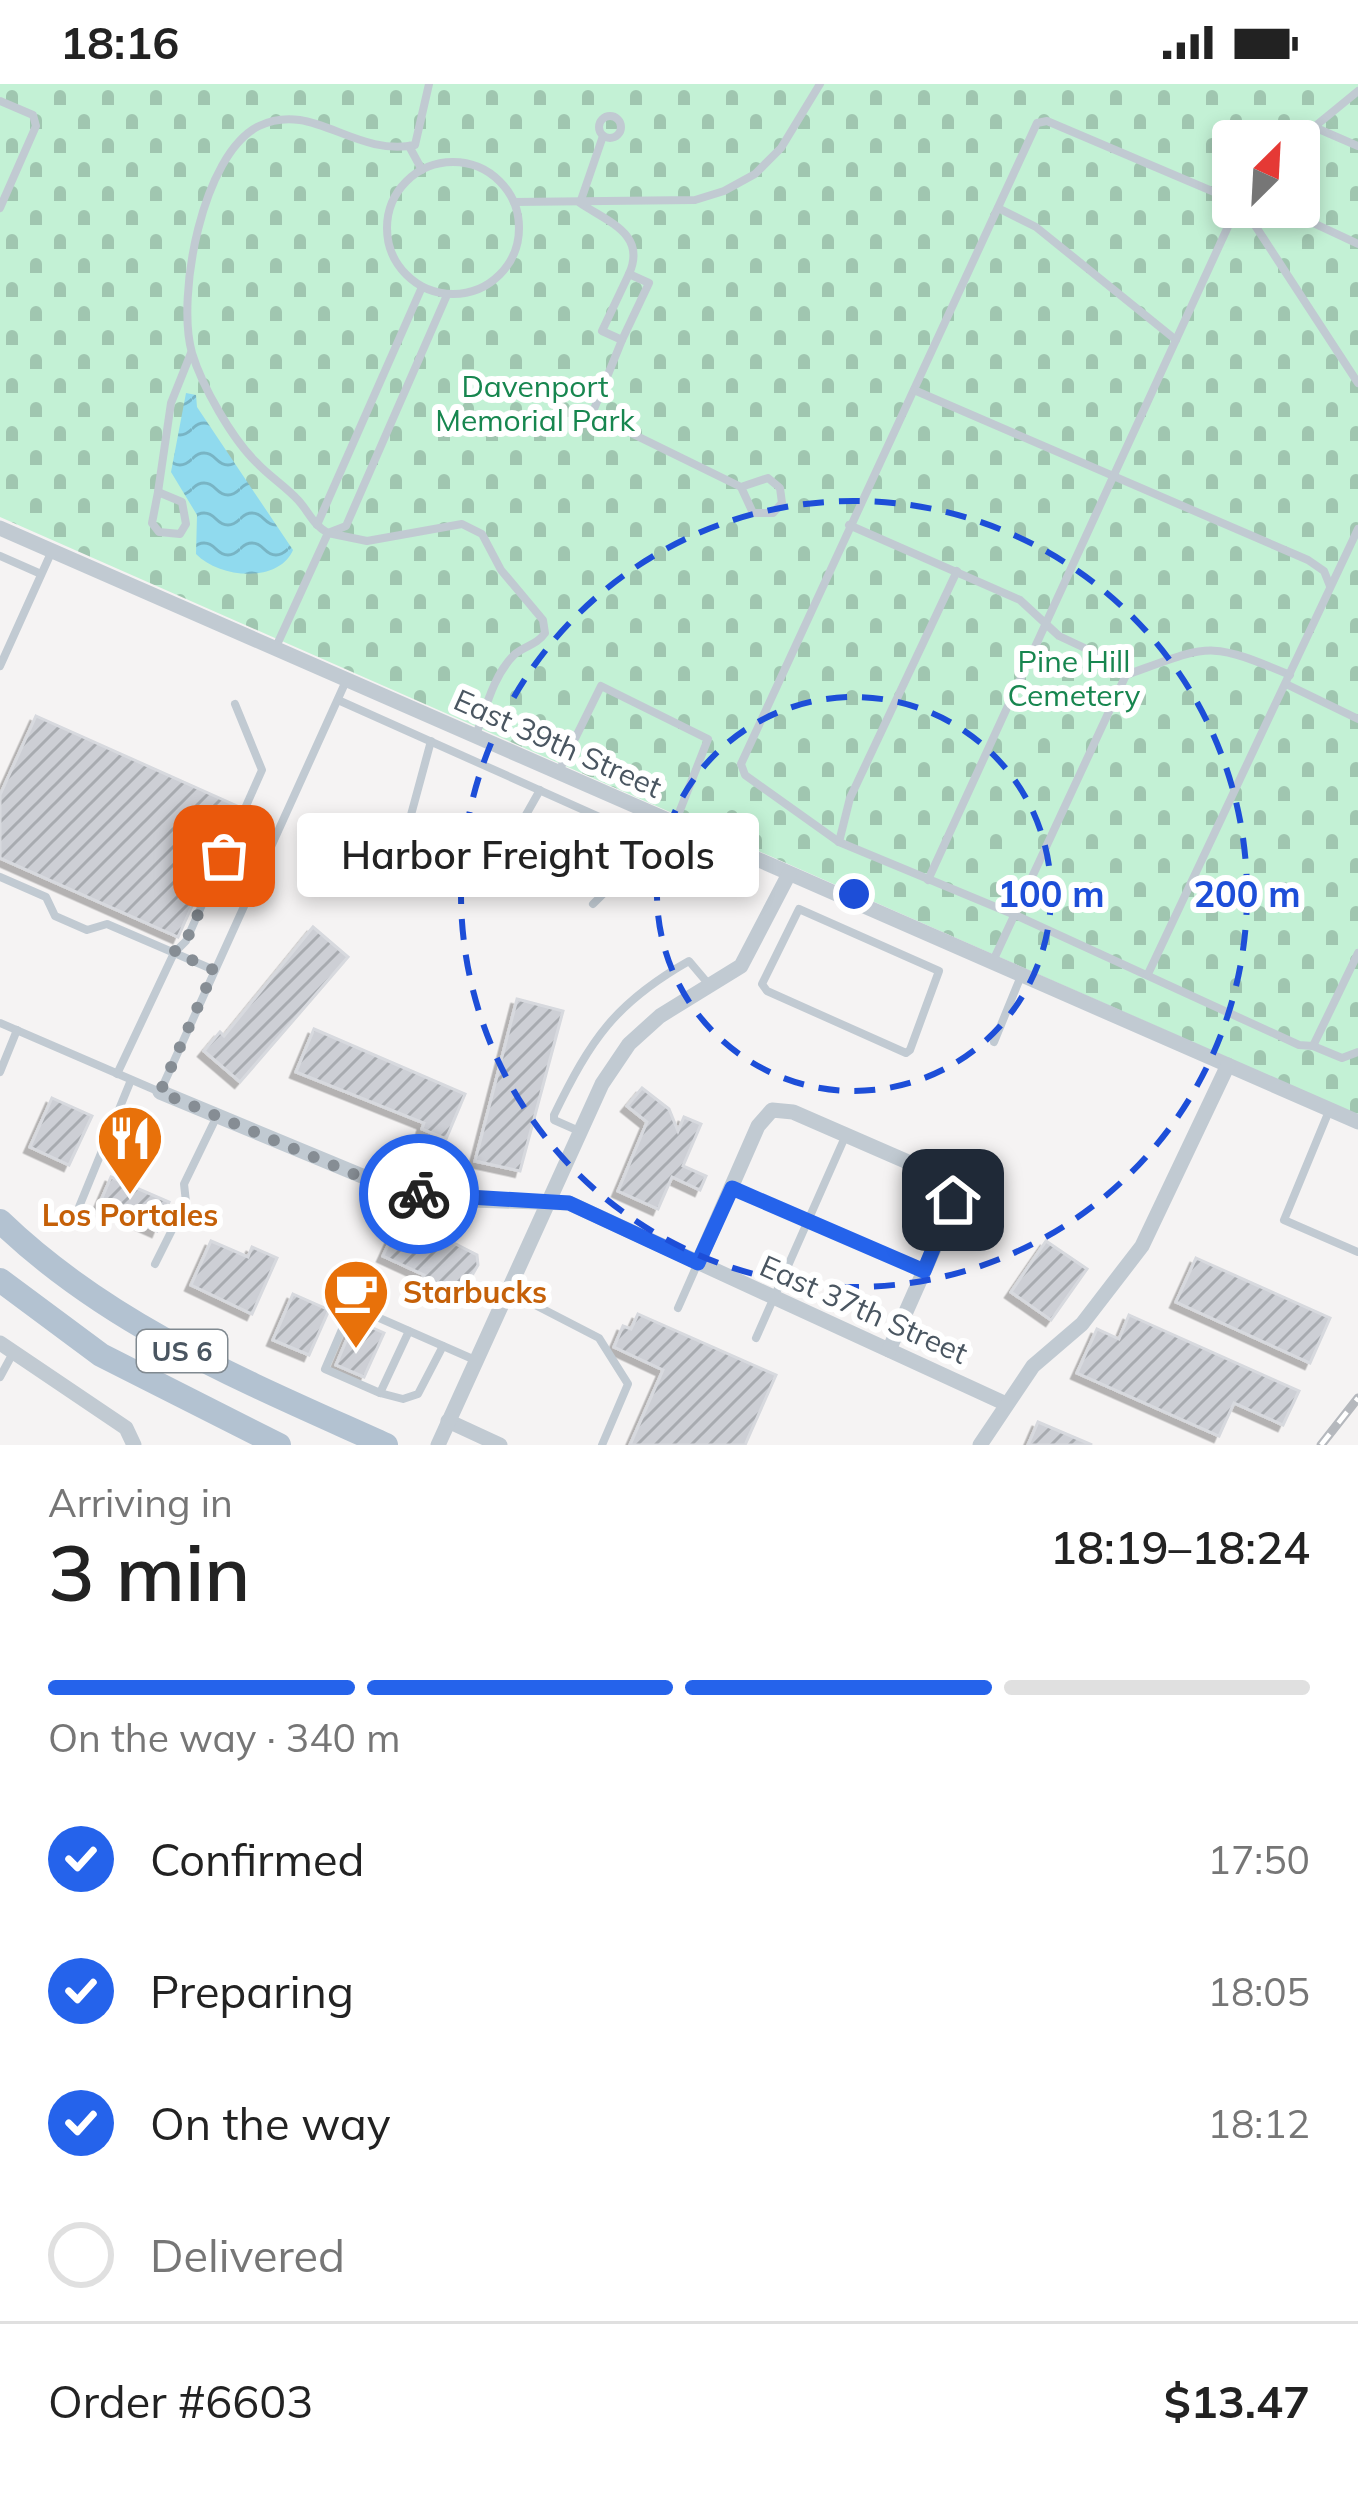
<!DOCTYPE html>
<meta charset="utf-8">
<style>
:root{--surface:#fff;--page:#f6f6f6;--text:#222;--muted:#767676;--line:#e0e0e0;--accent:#2563eb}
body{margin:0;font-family:Mulish,sans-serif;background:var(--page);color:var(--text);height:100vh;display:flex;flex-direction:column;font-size:45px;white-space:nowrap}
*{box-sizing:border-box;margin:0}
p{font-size:39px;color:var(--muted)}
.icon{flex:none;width:66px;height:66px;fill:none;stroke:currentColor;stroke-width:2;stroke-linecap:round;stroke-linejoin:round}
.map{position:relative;height:1361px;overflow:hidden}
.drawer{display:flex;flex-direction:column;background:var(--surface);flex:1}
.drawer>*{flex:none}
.needle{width:78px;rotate:24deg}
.controls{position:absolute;left:1212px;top:36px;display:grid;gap:24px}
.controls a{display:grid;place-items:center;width:108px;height:108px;border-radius:12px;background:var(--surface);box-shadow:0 6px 18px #0003;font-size:60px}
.pin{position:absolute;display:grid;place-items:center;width:102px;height:102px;color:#fff;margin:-51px;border-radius:24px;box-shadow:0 6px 18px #0006}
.courier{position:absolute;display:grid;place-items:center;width:120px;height:120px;margin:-60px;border:9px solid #2563eb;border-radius:50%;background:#fff;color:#222;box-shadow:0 3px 15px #0007}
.bubble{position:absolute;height:84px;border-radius:12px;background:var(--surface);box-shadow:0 6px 18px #0003;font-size:39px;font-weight:600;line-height:84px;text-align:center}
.overview em{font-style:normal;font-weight:600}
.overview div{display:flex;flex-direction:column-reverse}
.overview{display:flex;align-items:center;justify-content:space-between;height:204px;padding:0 48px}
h1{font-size:78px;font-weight:600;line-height:90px}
.bar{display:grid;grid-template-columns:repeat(4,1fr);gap:18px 12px;align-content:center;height:144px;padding:0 48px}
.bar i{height:15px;border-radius:9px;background:var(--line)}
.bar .current{background:var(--accent)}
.bar p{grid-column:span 4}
.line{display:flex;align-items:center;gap:30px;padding:0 48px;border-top:3px solid var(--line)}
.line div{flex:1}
ol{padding:0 48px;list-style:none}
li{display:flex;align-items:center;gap:36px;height:132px}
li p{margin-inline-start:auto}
li .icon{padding:12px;border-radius:50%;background:var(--accent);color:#fff;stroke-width:4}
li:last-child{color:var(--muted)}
li i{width:66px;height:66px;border:6px solid var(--line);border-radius:50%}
.status{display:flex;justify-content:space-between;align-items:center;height:84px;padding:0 60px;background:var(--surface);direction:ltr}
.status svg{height:33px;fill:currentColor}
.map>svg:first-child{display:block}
.cemetery{fill:url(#cemetery-stones);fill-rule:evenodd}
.water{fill:url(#water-waves)}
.building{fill:url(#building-hatch);stroke:#d7d9de;stroke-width:3;filter:url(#shadow)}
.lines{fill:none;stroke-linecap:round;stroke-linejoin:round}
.service{stroke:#c1cad2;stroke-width:8}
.minor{stroke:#c1cad2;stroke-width:15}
.primary{stroke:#b3c2d1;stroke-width:24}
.rail-casing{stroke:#b5b8bd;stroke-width:9}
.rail{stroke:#fff;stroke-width:4.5;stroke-dasharray:14;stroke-linecap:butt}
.done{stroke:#868d94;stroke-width:12;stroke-dasharray:0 21.6}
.route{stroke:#2563eb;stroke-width:15}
.ring{fill:none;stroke:#1d4ed8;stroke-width:6;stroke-dasharray:21 15}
.labels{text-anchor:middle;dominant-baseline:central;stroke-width:12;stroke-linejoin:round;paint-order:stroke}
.shield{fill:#fff;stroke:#808990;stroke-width:3}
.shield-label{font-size:27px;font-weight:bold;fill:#4a5661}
.park-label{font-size:30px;fill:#17864f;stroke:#fff}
.street-label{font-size:30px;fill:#4a5661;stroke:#fff}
.food-label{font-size:30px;font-weight:bold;fill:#c56008;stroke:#fff}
.centre{fill:#1d4ed8;stroke:#fff;stroke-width:6}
.ring-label{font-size:36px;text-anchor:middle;font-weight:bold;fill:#1d4ed8;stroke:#fff;stroke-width:12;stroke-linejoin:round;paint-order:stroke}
</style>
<div class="status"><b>18:16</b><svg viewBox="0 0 49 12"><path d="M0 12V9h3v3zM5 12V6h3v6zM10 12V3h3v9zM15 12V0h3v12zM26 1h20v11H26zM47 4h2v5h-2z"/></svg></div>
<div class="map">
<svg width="1358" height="1361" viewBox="0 0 1358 1361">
<defs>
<pattern id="cemetery-stones" width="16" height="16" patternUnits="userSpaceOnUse" patternTransform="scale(3)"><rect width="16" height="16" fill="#c3f1d5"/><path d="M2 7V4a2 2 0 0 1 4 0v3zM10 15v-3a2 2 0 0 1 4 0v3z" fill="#a0c6b0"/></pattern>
<pattern id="water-waves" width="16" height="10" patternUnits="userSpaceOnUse" patternTransform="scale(3)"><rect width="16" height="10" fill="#90daee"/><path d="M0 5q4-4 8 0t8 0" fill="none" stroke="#78b4c4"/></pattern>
<pattern id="building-hatch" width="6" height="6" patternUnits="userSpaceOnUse" patternTransform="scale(3)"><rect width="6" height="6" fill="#cdcfd5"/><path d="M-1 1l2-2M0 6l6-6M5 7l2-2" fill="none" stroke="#a8abb0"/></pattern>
<filter id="shadow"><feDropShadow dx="-5.5" dy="5.5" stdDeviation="0" flood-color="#0004"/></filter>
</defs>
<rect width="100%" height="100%" fill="#f5f3f3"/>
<path class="cemetery" d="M0 0H1358V1031L0 433ZM1233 57H1299V123H1233Z"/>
<path class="water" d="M186 309 196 311 197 323 293 466C279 499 220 495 196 470L197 431 171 388Z"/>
<g class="building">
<path d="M36 632 237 722 178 853 0 774V711Z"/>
<path d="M313 843 348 873 240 998 204 967 220 948 224 952Z"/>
<path d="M517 915 563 927 520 1087 475 1077Z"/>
<path d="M314 945 465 1010 446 1055 422 1045 424 1039 296 988Z"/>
<path d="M642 1004 669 1025 678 1047 684 1033 701 1040 683 1082 706 1092 700 1106 672 1093 658 1125 618 1107 647 1038 627 1022Z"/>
<path d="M52 1014 92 1032 69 1081 30 1063Z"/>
<path d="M111 1093 169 1118 157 1147 99 1121Z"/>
<path d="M409 1136 477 1171 478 1181 463 1207 444 1199 438 1213 419 1204 424 1191 383 1172 399 1137 407 1141Z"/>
<path d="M211 1157 248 1173 252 1163 277 1174 252 1230 191 1201Z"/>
<path d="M1046 1157 1087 1185 1051 1236 1011 1208Z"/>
<path d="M1196 1174 1330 1234 1310 1279 1176 1218Z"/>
<path d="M293 1210 329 1226 309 1271 273 1256Z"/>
<path d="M638 1230 776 1291 745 1361H630L663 1286 614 1263 623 1242 631 1245Z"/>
<path d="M1129 1231 1299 1307 1283 1341 1234 1319 1219 1352 1077 1289 1097 1245 1119 1255Z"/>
<path d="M355 1236 384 1249 364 1293 336 1281Z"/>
<path d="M1038 1338 1092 1361H1028Z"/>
</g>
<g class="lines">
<g class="service">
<path d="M429 0 415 61C353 73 313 16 259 42 202 70 176 213 192 269 202 302 232 355 257 379 269 392 285 402 298 416 309 428 313 441 328 449L346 442 447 211"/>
<path d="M0 17 33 31 36 42 0 124"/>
<circle cx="610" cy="43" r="11"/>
<path d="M1314 43 1358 62"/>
<path d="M603 52 580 119C608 138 647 150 629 190"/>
<path d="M1297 57 1358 7"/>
<path d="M409 62 422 86"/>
<circle cx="453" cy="144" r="66"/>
<path d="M1233 116 1047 37 1037 39 741 680 745 691 839 758 1015 831 1299 961 1313 962 1358 869"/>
<path d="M514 118 695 116 724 107 755 90 781 64 820 0"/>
<path d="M1243 123 1358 299"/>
<path d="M1279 123 1358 160"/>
<path d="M998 124 1036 143 1176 256"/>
<path d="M629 190 649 199 622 256 602 247Z"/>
<path d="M622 256 592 330 741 403 768 394 780 404 782 419 773 429H753L741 403"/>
<path d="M914 306 1308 476 1324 487 1330 502"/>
<path d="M158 408 171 319 191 269"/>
<path d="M158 408 182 418 186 440 180 450 159 448 152 439Z"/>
<path d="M317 441 422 203"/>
<path d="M849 441 1020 516 1059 552 1106 574 1126 591C1210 561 1207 556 1290 591"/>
<path d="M0 472 41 490"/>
<path d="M275 565 328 449 367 457 462 440 482 450 501 486 543 536 545 549C536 562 525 561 514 571 493 592 486 624 476 651"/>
<path d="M0 582 51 469"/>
<path d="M1286 600 1358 635"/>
<path d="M338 616 691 774"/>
<path d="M559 687 601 602 708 655 675 739 593 820"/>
<path d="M408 742 431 657"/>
<path d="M839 758 850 714 957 487"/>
<path d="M496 784 540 706"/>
<path d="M0 793 46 813 55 832 87 846 107 840 214 886"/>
<path d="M928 796 1237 123"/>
<path d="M799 825 939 887 910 966 906 969 767 907 762 900Z"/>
<path d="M993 877 1126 591"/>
<path d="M1148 890 1358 445"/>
<path d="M0 939 160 1008 346 597"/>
<path d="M994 958 1021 892"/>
<path d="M1313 962 1342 974 1358 968"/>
<path d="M0 988 17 946"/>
<path d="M117 990 174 869 186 857 262 686 235 620"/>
<path d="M1329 1027 1284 1136 1358 1168"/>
<path d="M579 1047 554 1036V1031C591 955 615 919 689 877L711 903"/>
<path d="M733 1104 923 1186"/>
<path d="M79 1123 131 996"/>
<path d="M155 1180 186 1118 184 1100 216 1034"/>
<path d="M510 1208 599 1254 628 1300 602 1361"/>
<path d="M678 1224 697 1181"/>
<path d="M409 1247 380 1309 403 1315 418 1310 443 1262"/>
<path d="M756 1254 845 1053"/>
<path d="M0 1293 13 1269"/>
<path d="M380 1309 325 1285 352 1222 475 1276"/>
</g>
<g class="minor">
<path d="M0 444 1358 1038"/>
<path d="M160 1008 391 1104 440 1115 569 1119 1004 1319"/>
<path d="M698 1179 758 1042 772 1026 793 1028 940 1092 953 1107 952 1124 889 1266"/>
<path d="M0 1259 126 1344 134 1361"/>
<path d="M448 1337 500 1361"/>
<path d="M438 1361 602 1000 629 960 660 932 741 882 789 790"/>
<path d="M980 1361 1033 1282 1082 1240 1142 1162 1228 981"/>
</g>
<g class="primary">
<path d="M0 1137C110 1243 249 1299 386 1361"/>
<path d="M0 1196 101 1271 279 1361"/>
</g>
<defs>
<path id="rail" d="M1321 1361 1358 1314"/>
</defs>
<use href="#rail" class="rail-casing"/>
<use href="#rail" class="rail"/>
</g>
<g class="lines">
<path class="done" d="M224 772 186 857 174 868 214 886 160 1008 363 1094 419 1110"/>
<path class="route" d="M419 1110 569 1119 698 1179 732 1104 924 1187 953 1116"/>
</g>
<g class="ring">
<circle cx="854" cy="810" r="197"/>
<circle cx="854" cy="810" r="393"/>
</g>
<defs>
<symbol id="restaurant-pin" viewBox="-11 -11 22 30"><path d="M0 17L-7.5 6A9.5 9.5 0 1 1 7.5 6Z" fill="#e8710a" stroke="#fff"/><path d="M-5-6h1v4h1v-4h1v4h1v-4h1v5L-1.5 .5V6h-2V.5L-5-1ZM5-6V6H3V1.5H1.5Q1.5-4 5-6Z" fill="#fff"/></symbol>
<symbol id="cafe-pin" viewBox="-11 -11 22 30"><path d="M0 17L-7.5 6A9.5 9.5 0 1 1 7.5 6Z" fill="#e8710a" stroke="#fff"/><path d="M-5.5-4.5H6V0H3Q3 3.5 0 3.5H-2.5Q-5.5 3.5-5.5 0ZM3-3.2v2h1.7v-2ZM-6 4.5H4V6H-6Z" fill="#fff"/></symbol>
</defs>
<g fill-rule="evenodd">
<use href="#restaurant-pin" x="92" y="1016" width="76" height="104"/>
<use href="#cafe-pin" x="318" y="1170" width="76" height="104"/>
</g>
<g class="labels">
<rect class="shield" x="137" y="1246" width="90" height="42" rx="9"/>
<g class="shield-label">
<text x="182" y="1267">US 6</text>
</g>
<g class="park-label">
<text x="535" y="302">Davenport<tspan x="535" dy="34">Memorial Park</tspan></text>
<text x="1074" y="577">Pine Hill<tspan x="1074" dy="34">Cemetery</tspan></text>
</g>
<g class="street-label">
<text transform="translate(558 659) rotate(24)">East 39th Street</text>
<text transform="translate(864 1225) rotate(24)">East 37th Street</text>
</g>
<g class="food-label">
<text x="130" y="1131">Los Portales</text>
<text x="403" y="1208" text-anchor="start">Starbucks</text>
</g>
</g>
<circle cx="854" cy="810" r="18" class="centre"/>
<g class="ring-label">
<text x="1051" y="823">100 m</text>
<text x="1247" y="823">200 m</text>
</g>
</svg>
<div class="controls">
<a><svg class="needle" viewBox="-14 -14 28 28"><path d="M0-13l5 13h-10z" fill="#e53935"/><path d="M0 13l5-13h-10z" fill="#767676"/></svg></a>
</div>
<div class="pin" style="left:224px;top:772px;background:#ea580c"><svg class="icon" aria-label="bag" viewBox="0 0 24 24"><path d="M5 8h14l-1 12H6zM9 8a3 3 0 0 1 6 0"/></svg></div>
<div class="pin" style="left:953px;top:1116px;background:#1f2937"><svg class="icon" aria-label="home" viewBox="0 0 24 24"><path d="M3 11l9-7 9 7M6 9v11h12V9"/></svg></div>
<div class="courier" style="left:419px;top:1110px"><svg class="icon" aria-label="bike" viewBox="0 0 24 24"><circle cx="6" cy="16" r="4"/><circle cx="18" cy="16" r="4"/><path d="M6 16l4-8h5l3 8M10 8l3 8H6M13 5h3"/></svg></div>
<div class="bubble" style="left:297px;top:729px;width:462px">Harbor Freight Tools</div>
</div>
<section class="drawer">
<div class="overview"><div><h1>3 min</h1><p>Arriving in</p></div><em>18:19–18:24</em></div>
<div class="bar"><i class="current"></i><i class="current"></i><i class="current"></i><i></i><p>On the way · 340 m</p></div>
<ol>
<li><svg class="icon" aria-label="check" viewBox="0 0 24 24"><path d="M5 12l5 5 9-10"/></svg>Confirmed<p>17:50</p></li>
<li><svg class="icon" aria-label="check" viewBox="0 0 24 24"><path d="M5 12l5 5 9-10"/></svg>Preparing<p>18:05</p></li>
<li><svg class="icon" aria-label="check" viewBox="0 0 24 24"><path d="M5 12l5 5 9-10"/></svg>On the way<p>18:12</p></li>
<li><i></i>Delivered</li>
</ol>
<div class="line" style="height:156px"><div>Order #6603</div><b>$13.47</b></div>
</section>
